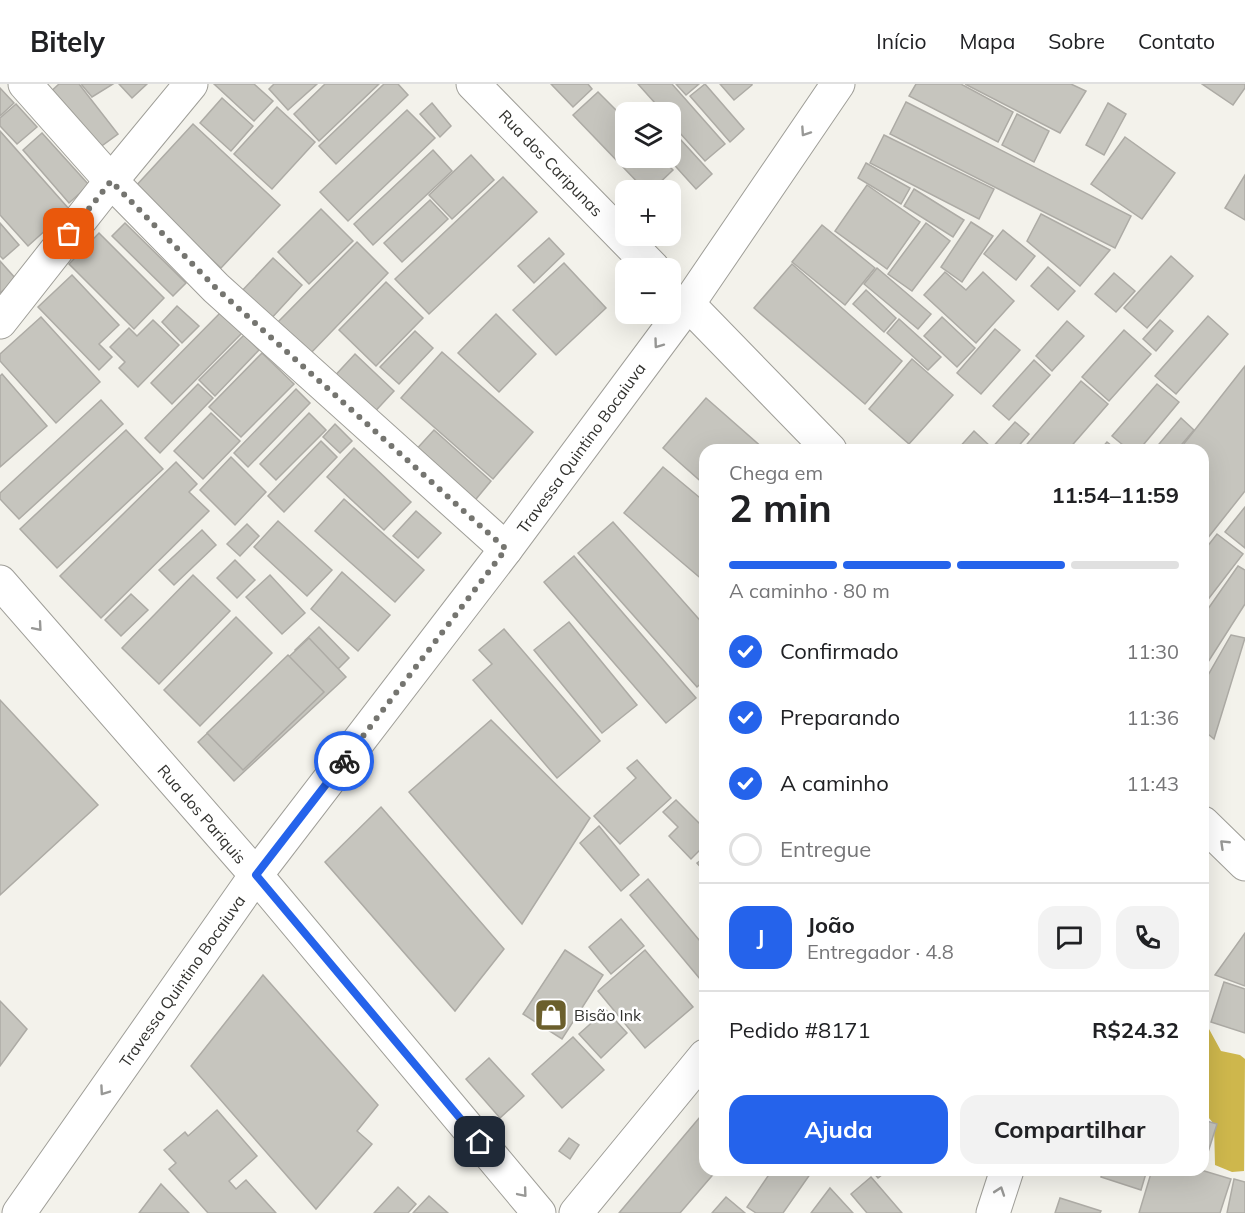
<!DOCTYPE html>
<html lang="pt">
<meta charset="utf-8">
<style>
:root{--surface:#fff;--page:#f2f2f2;--text:#202124;--muted:#757577;--line:#e0e0e0;--accent:#2563eb}
body{margin:0;font-family:Mulish,sans-serif;background:var(--page);color:var(--text);height:100vh;display:flex;flex-direction:column;font-size:22px;white-space:nowrap}
*{box-sizing:border-box;margin:0}
p{font-size:20px;color:var(--muted)}
.icon{flex:none;width:33px;height:33px;fill:none;stroke:currentColor;stroke-width:2;stroke-linecap:round;stroke-linejoin:round}
.map{position:relative;flex:1;overflow:hidden}
.drawer{position:absolute;left:699px;top:360px;width:510px;height:732px;display:flex;flex-direction:column;background:var(--surface);border-radius:18px;box-shadow:0 6px 24px #0002}
.drawer>*{flex:none}
.controls{position:absolute;left:615px;top:18px;display:grid;gap:12px}
.controls a{display:grid;place-items:center;width:66px;height:66px;border-radius:12px;background:var(--surface);box-shadow:0 6px 24px #0002;font-size:30px}
.pin{position:absolute;display:grid;place-items:center;width:51px;height:51px;color:#fff;margin:-26px;border-radius:12px;box-shadow:0 3px 9px #0006}
.courier{position:absolute;display:grid;place-items:center;width:60px;height:60px;margin:-30px;border:4px solid #2563eb;border-radius:50%;background:#fff;color:#222;box-shadow:0 2px 8px #0007}
.headline em{font-style:normal;font-weight:700}
.headline div{display:flex;flex-direction:column-reverse}
.headline{display:flex;align-items:center;justify-content:space-between;height:102px;padding:0 30px}
h1{font-size:39px;font-weight:700;line-height:45px}
.bar{display:grid;grid-template-columns:repeat(4,1fr);gap:9px 6px;align-content:center;height:72px;padding:0 30px}
.bar i{height:8px;border-radius:4px;background:var(--line)}
.bar .on{background:var(--accent)}
.bar p{grid-column:span 4}
.line{display:flex;align-items:center;gap:15px;padding:0 30px;border-top:2px solid var(--line)}
.line div{flex:1}
.round{display:grid;place-items:center;flex:none;width:63px;height:63px;border-radius:18px;background:var(--page)}
ol{padding:0 30px;list-style:none}
li{display:flex;align-items:center;gap:18px;height:66px}
li p{margin-inline-start:auto}
li .icon{padding:6px;border-radius:50%;background:var(--accent);color:#fff;stroke-width:4}
li:last-child{color:var(--muted)}
li i{width:33px;height:33px;border:3px solid var(--line);border-radius:50%}
.primary-button{display:flex;gap:12px;margin-top:auto;padding:12px 30px}
.primary-button a{flex:1;height:69px;border-radius:18px;background:var(--accent);color:#fff;font-size:24px;font-weight:700;line-height:69px;text-align:center}
.primary-button a+a{background:var(--page);color:var(--text)}
header{display:flex;align-items:center;gap:36px;box-sizing:border-box;height:84px;padding:0 30px;background:var(--surface);border-bottom:2px solid var(--line)}
header strong{font-size:28px}
nav{display:flex;gap:33px;margin-inline-start:auto;font-size:21px}
.map>svg:first-child{display:block}
.forest{fill:#ceb74c}
.building{fill:#c6c5be;stroke:#adaba5;stroke-width:1.5}
.lines{fill:none;stroke-linecap:round;stroke-linejoin:round}
.street-casing{stroke:#9f9e98;stroke-width:35}
.secondary-casing{stroke:#9f9e98;stroke-width:35}
.street{stroke:#fff;stroke-width:33}
.secondary{stroke:#fff;stroke-width:33}
.oneway{stroke:#989896}
.done{stroke:#757570;stroke-width:6;stroke-dasharray:0 10.8}
.route{stroke:#2563eb;stroke-width:8}
.labels{text-anchor:middle;dominant-baseline:central;stroke-width:5;stroke-linejoin:round;paint-order:stroke}
.street-label{font-size:16px;fill:#31312e;stroke:#fff}
.poi-label{font-size:16px;fill:#31312e;stroke:#fff;text-anchor:start}
</style>
<header>
<strong>Bitely</strong>
<nav><a>Início</a><a>Mapa</a><a>Sobre</a><a>Contato</a></nav>
</header>
<div class="map">
<svg width="1245" height="1129" viewBox="0 0 1245 1129">
<rect width="100%" height="100%" fill="#f3f2eb"/>
<path class="forest" d="M1203 934 1221 967 1240 971 1245 975 1244 1087 1232 1088 1215 1081 1214 1040 1203 1027V994L1207 981 1203 979Z"/>
<g class="building">
<path d="M59 0H79L118 50 92 69 47 11Z"/>
<path d="M81 0H113L92 13Z"/>
<path d="M119 0H147L132 14Z"/>
<path d="M214 0H254L273 17 254 37Z"/>
<path d="M274 0H317L288 26 269 5Z"/>
<path d="M325 0H379L319 57 294 30Z"/>
<path d="M384 0H398L408 11 336 80 319 62Z"/>
<path d="M551 0H588L592 5 573 23Z"/>
<path d="M638 0H672L725 60 705 77 670 38V28H663Z"/>
<path d="M676 0H699L686 11Z"/>
<path d="M705 0 744 45 730 58 690 12Z"/>
<path d="M720 0H752V1L734 16Z"/>
<path d="M916 0H961L1013 28 998 58 909 12Z"/>
<path d="M965 0H1071L1086 7 1060 49Z"/>
<path d="M1202 0H1245V4L1233 21Z"/>
<path d="M0 4 14 19 0 32Z"/>
<path d="M598 8 626 36V74H661L673 86 652 106H645L573 31Z"/>
<path d="M222 14 253 42 231 67 200 39Z"/>
<path d="M906 18 1131 132 1115 164 890 50Z"/>
<path d="M432 19 451 42 440 53 420 30Z"/>
<path d="M1108 19 1126 30 1104 71 1086 61Z"/>
<path d="M16 20 37 43 17 60 0 42V34Z"/>
<path d="M277 23 315 58 272 105 234 70Z"/>
<path d="M407 26 435 54 348 137 320 108Z"/>
<path d="M1017 30 1049 47 1034 78 1002 61Z"/>
<path d="M193 40 280 121 221 184 134 104Z"/>
<path d="M670 44 712 90 696 105 668 74H670Z"/>
<path d="M0 47 69 125 28 162 0 131Z"/>
<path d="M42 49 89 101 69 119 23 66Z"/>
<path d="M884 51 994 105 979 135 870 79Z"/>
<path d="M1125 53 1175 89 1142 135 1091 100Z"/>
<path d="M433 66 452 87 373 161 354 140Z"/>
<path d="M471 71 494 96 452 135 429 111Z"/>
<path d="M866 79 910 104 901 120 858 94Z"/>
<path d="M1245 91V136L1225 124Z"/>
<path d="M503 93 537 128 429 230 395 195Z"/>
<path d="M867 101 920 138 887 185 835 147Z"/>
<path d="M914 105 964 136 953 153 904 122Z"/>
<path d="M430 116 448 135 402 178 384 159Z"/>
<path d="M321 125 353 157 309 200 278 168Z"/>
<path d="M1041 130 1110 166 1080 202 1027 157Z"/>
<path d="M971 138 993 152 962 198 941 183Z"/>
<path d="M0 139 19 161 3 175 0 172Z"/>
<path d="M125 139 186 199 173 212 112 152Z"/>
<path d="M926 139 950 157 912 207 888 190Z"/>
<path d="M822 141 875 184 845 221 792 178Z"/>
<path d="M1003 146 1035 172 1016 196 984 170Z"/>
<path d="M99 149 164 214 134 245 69 180Z"/>
<path d="M549 154 564 170 534 199 518 182Z"/>
<path d="M357 158 388 189 309 271 277 239Z"/>
<path d="M1171 172 1193 192 1147 244 1124 224Z"/>
<path d="M273 174 302 201 269 237 239 210Z"/>
<path d="M0 177 16 195 0 209Z"/>
<path d="M564 179 606 224 556 271 513 226Z"/>
<path d="M792 180 902 277 865 320 754 224Z"/>
<path d="M1048 183 1075 207 1058 226 1031 202Z"/>
<path d="M877 184 931 230 918 245 864 200Z"/>
<path d="M945 188 966 206 983 188 1014 217 976 259 924 211Z"/>
<path d="M1114 189 1135 207 1116 228 1095 210Z"/>
<path d="M72 191 119 241 99 260 112 273 99 286 38 223Z"/>
<path d="M386 198 423 234 376 282 339 246Z"/>
<path d="M866 206 896 234 884 248 853 220Z"/>
<path d="M177 222 199 242 182 259 162 238Z"/>
<path d="M221 228 242 249 172 320 151 299Z"/>
<path d="M496 230 536 270 499 308 458 269Z"/>
<path d="M1208 232 1228 250 1176 310 1155 292Z"/>
<path d="M41 233 100 298 56 339 0 277V270Z"/>
<path d="M942 233 975 264 957 283 924 252Z"/>
<path d="M899 235 941 273 928 286 887 249Z"/>
<path d="M153 236 179 261 138 303 119 284 125 278 110 263 129 244 137 252Z"/>
<path d="M1160 236 1173 247 1156 267 1143 255Z"/>
<path d="M1067 237 1084 252 1052 287 1036 272Z"/>
<path d="M995 245 1020 266 981 310 957 289Z"/>
<path d="M1124 246 1151 270 1109 317 1082 293Z"/>
<path d="M415 247 433 264 399 300 380 283Z"/>
<path d="M244 251 259 266 215 312 199 296Z"/>
<path d="M442 268 533 348 493 395 401 314Z"/>
<path d="M262 269 294 300 241 353 209 323Z"/>
<path d="M355 270 394 307 369 334 330 297Z"/>
<path d="M912 275 953 311 909 360 869 325Z"/>
<path d="M1034 276 1050 291 1009 336 993 322Z"/>
<path d="M1245 282V407L1203 460V366H1179Z"/>
<path d="M2 290 47 342 0 383V292Z"/>
<path d="M1081 297 1108 320 1068 366H1022Z"/>
<path d="M198 300 213 314 160 369 145 354Z"/>
<path d="M1157 300 1179 318 1139 366H1129L1112 352Z"/>
<path d="M296 305 310 319 248 383 234 369Z"/>
<path d="M706 314 765 366H705V401L663 364Z"/>
<path d="M101 316 123 340 19 435 0 415V409Z"/>
<path d="M211 329 240 357 203 395 174 367Z"/>
<path d="M309 329 326 346 276 396 260 380Z"/>
<path d="M1181 334 1194 346 1177 366H1154Z"/>
<path d="M1015 338 1029 350 1015 366H990Z"/>
<path d="M335 340 352 357 340 369 323 353Z"/>
<path d="M126 346 163 385 57 484 20 445Z"/>
<path d="M434 346 491 397 472 420 413 369Z"/>
<path d="M974 347 990 362 987 366H957Z"/>
<path d="M321 357 337 373 284 428 268 412Z"/>
<path d="M1107 358 1117 366H1100Z"/>
<path d="M354 364 411 418 384 446 327 393Z"/>
<path d="M231 373 266 408 235 441 200 406Z"/>
<path d="M176 378 197 400 189 408 209 427 101 534 60 492Z"/>
<path d="M663 383 705 418V498L624 429Z"/>
<path d="M344 415 424 486 395 518 315 447Z"/>
<path d="M1245 423V464L1225 448Z"/>
<path d="M416 427 441 449 418 474 393 452Z"/>
<path d="M278 437 332 486 307 512 254 463Z"/>
<path d="M613 438 705 542V596L697 603 578 469Z"/>
<path d="M247 440 259 452 240 472 227 460Z"/>
<path d="M202 446 216 461 174 501 159 486Z"/>
<path d="M1217 450 1243 470 1203 522V468Z"/>
<path d="M574 472 696 614 666 639 544 498Z"/>
<path d="M235 476 255 496 237 514 217 494Z"/>
<path d="M1238 482 1245 486V520L1203 586V532Z"/>
<path d="M342 488 390 531 358 567 311 525Z"/>
<path d="M193 491 230 527 159 600 122 564Z"/>
<path d="M270 491 305 529 282 550 246 513Z"/>
<path d="M131 510 148 526 121 552 105 536Z"/>
<path d="M236 533 272 569 200 642 164 606Z"/>
<path d="M569 538 637 621 602 649 534 566Z"/>
<path d="M319 543 349 574 325 598 295 566Z"/>
<path d="M504 545 600 657 557 694 473 596 492 580 479 566Z"/>
<path d="M1231 551 1245 554 1214 655 1203 646V600Z"/>
<path d="M309 554 346 593 234 697 198 658Z"/>
<path d="M288 571 324 608 243 686 207 649Z"/>
<path d="M0 616 98 721 0 811Z"/>
<path d="M491 636 590 734 522 840 409 708Z"/>
<path d="M637 676 671 714 620 760 594 732 636 694 627 684Z"/>
<path d="M676 716 705 745V761L691 775 669 752 678 743 663 728Z"/>
<path d="M381 723 504 865 455 927 325 778Z"/>
<path d="M599 742 639 791 621 807 580 759Z"/>
<path d="M705 773V788L697 779Z"/>
<path d="M648 795 705 863V891L700 895 630 811Z"/>
<path d="M621 835 644 862 611 890 589 863Z"/>
<path d="M1245 849V902L1215 891Z"/>
<path d="M565 866 603 891 562 955 523 930Z"/>
<path d="M645 866 693 923 645 964 598 907Z"/>
<path d="M263 891 378 1021 357 1047 372 1060 316 1125 191 982Z"/>
<path d="M1224 898 1245 905V949L1211 938Z"/>
<path d="M0 917 27 945 0 982Z"/>
<path d="M606 926 627 949 601 974 579 950Z"/>
<path d="M573 953 604 986 562 1024 532 990Z"/>
<path d="M489 974 524 1012 500 1034 466 995Z"/>
<path d="M217 1026 257 1072 229 1097 236 1105 246 1096 276 1129H208L169 1085 176 1079 164 1066 185 1048 188 1052Z"/>
<path d="M705 1027V1086H717L680 1129H619Z"/>
<path d="M1203 1036 1217 1040 1203 1084Z"/>
<path d="M569 1054 579 1061 570 1075 559 1067Z"/>
<path d="M772 1086H813L783 1129H756L747 1123Z"/>
<path d="M871 1086H888L878 1094Z"/>
<path d="M1103 1086H1147L1141 1106 1101 1093Z"/>
<path d="M1152 1086H1201L1231 1095 1220 1129H1139Z"/>
<path d="M871 1093 902 1129H867L851 1110Z"/>
<path d="M1234 1095 1245 1098V1129H1227Z"/>
<path d="M161 1100 189 1129H139Z"/>
<path d="M398 1103 416 1120 408 1129H374Z"/>
<path d="M830 1104 853 1129H811Z"/>
<path d="M429 1112 448 1129H413Z"/>
<path d="M726 1113 745 1129H712Z"/>
<path d="M1060 1114 1101 1127 1100 1129H1055Z"/>
</g>
<g class="lines">
<defs>
<g id="street">
<path d="M25 0 111 97 216 204 506 465"/>
<path d="M688 220 830 366"/>
<path d="M0 238 111 97 191 0"/>
<path d="M1203 739 1245 780"/>
<path d="M576 1129 705 972"/>
<path d="M993 1129 1007 1086"/>
</g>
<g id="secondary">
<path d="M473 0 653 184"/>
<path d="M0 498 256 791 539 1129"/>
<path d="M19 1129 256 791 506 465 688 220 838 0"/>
</g>
</defs>
<use href="#street" class="street-casing"/>
<use href="#secondary" class="secondary-casing"/>
<use href="#street" class="street"/>
<use href="#secondary" class="secondary"/>
</g>
<defs><path id="oneway-chevron" d="M-2-3.5L2.5 0L-2 3.5" fill="none" stroke-width="1.6" stroke-linecap="round" stroke-linejoin="round" transform="scale(1.5)"/></defs>
<g class="oneway">
<use href="#oneway-chevron" transform="translate(805 48) rotate(124)"/>
<use href="#oneway-chevron" transform="translate(658 260) rotate(126)"/>
<use href="#oneway-chevron" transform="translate(38 543) rotate(49)"/>
<use href="#oneway-chevron" transform="translate(1224 760) rotate(-136)"/>
<use href="#oneway-chevron" transform="translate(104 1007) rotate(125)"/>
<use href="#oneway-chevron" transform="translate(1000 1107) rotate(-71)"/>
<use href="#oneway-chevron" transform="translate(523 1109) rotate(50)"/>
</g>
<g class="lines">
<path class="done" d="M69 150 111 97 216 204 506 465 344 677"/>
<path class="route" d="M344 677 256 791 480 1058"/>
</g>
<defs>
<symbol id="shop-square" viewBox="-11 -11 22 22"><rect x="-9" y="-9" width="18" height="18" rx="4" fill="#6b5f2c" stroke="#fff"/><path d="M-5-2.5h2.3a2.7 3.5 0 0 1 5.4 0H5L5.5 6h-11ZM-1.5-2.5h3a1.5 2.3 0 0 0-3 0Z" fill="#fff"/></symbol>
</defs>
<g fill-rule="evenodd">
<use href="#shop-square" x="532" y="912" width="38" height="38"/>
</g>
<g class="labels">
<g class="street-label">
<text transform="translate(551 79) rotate(46)">Rua dos Caripunas</text>
<text transform="translate(581 364) rotate(-54)">Travessa Quintino Bocaiuva</text>
<text transform="translate(202 730) rotate(49)">Rua dos Pariquis</text>
<text transform="translate(182 897) rotate(-55)">Travessa Quintino Bocaiuva</text>
</g>
<g class="poi-label">
<text x="574" y="931">Bisão Ink</text>
</g>
</g>
</svg>
<div class="controls">
<a><svg class="icon" aria-label="layers" viewBox="0 0 24 24"><path d="M12 4l9 5-9 5-9-5zM3 14l9 5 9-5"/></svg></a>
<a>+</a>
<a>−</a>
</div>
<div class="pin" style="left:69px;top:150px;background:#ea580c"><svg class="icon" aria-label="bag" viewBox="0 0 24 24"><path d="M5 8h14l-1 12H6zM9 8a3 3 0 0 1 6 0"/></svg></div>
<div class="pin" style="left:480px;top:1058px;background:#1f2937"><svg class="icon" aria-label="home" viewBox="0 0 24 24"><path d="M3 11l9-7 9 7M6 9v11h12V9"/></svg></div>
<div class="courier" style="left:344px;top:677px"><svg class="icon" aria-label="bike" viewBox="0 0 24 24"><circle cx="6" cy="16" r="4"/><circle cx="18" cy="16" r="4"/><path d="M6 16l4-8h5l3 8M10 8l3 8H6M13 5h3"/></svg></div>
<section class="drawer">
<div class="headline"><div><h1>2 min</h1><p>Chega em</p></div><em>11:54–11:59</em></div>
<div class="bar"><i class="on"></i><i class="on"></i><i class="on"></i><i></i><p>A caminho · 80 m</p></div>
<ol>
<li><svg class="icon" aria-label="check" viewBox="0 0 24 24"><path d="M5 12l5 5 9-10"/></svg>Confirmado<p>11:30</p></li>
<li><svg class="icon" aria-label="check" viewBox="0 0 24 24"><path d="M5 12l5 5 9-10"/></svg>Preparando<p>11:36</p></li>
<li><svg class="icon" aria-label="check" viewBox="0 0 24 24"><path d="M5 12l5 5 9-10"/></svg>A caminho<p>11:43</p></li>
<li><i></i>Entregue</li>
</ol>
<div class="line" style="height:108px"><b class="round" style="background:var(--accent);color:#fff">J</b><div><b>João</b><p>Entregador · 4.8</p></div><a class="round"><svg class="icon" aria-label="chat" viewBox="0 0 24 24"><path d="M4 5h16v11H9l-5 4z"/></svg></a><a class="round"><svg class="icon" aria-label="phone" viewBox="0 0 24 24"><path d="M5 4h4l2 5-3 2q2 4 5 5l2-3 5 2v4C11 20 4 13 5 4z"/></svg></a></div>
<div class="line" style="height:78px"><div>Pedido #8171</div><b>R$24.32</b></div>
<div class="primary-button"><a>Ajuda</a><a>Compartilhar</a></div>
</section>
</div>
